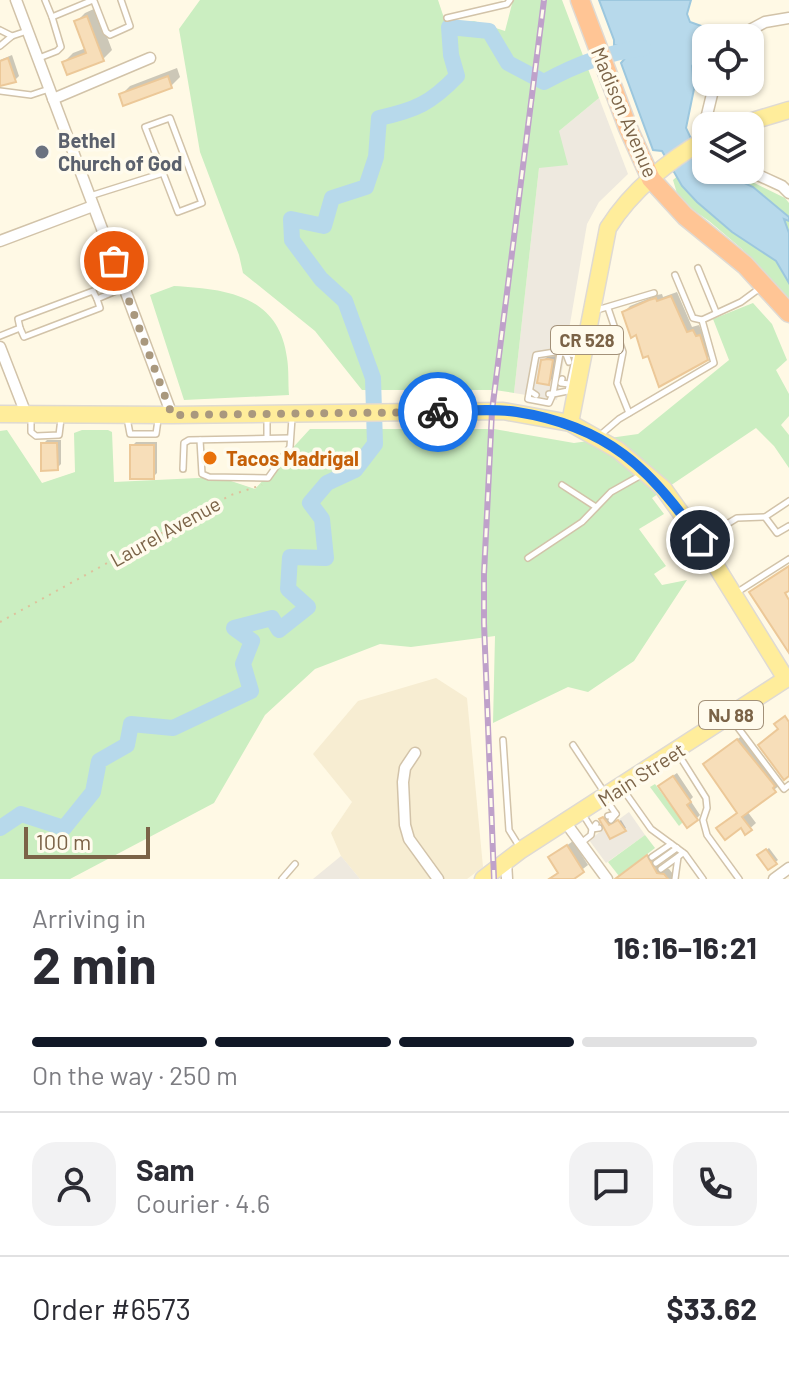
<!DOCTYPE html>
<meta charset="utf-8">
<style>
:root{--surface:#fff;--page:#f2f2f3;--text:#2b2b33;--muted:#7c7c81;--line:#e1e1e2;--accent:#111827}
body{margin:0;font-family:Barlow,sans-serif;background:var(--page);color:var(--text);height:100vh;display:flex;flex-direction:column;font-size:30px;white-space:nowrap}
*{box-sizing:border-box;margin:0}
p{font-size:26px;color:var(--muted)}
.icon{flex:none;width:44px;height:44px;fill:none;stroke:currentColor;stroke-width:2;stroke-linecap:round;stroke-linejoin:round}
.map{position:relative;height:879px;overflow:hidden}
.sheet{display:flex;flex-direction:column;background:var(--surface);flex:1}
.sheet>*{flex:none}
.controls{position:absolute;left:692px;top:24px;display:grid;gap:16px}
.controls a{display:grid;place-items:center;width:72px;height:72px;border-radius:16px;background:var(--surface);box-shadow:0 2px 6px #0004;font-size:40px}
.scale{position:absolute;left:24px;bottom:20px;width:126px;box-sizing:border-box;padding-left:8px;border:4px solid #7b6347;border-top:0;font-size:22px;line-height:28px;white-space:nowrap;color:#7b6347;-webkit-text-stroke:6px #fffbed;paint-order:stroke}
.pin{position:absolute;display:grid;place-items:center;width:68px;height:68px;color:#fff;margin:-34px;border:4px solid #fff;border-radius:50%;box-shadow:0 2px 8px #0007}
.courier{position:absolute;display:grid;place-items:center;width:80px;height:80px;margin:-40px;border:6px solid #1a73e8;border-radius:50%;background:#fff;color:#222;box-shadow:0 2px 10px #0007}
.head em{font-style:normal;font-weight:700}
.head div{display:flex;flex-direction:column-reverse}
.head{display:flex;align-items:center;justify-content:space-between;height:136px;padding:0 32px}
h1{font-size:52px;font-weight:700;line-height:60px}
.bar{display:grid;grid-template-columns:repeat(4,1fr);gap:12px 8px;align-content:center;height:96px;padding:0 32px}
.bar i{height:10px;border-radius:6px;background:var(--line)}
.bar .selected{background:var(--accent)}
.bar p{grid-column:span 4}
.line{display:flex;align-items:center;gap:20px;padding:0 32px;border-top:2px solid var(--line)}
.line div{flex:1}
.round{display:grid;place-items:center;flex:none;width:84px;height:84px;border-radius:24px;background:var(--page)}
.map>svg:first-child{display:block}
.residential{fill:#f7edd2}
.industrial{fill:#eee9df}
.green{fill:#cbeec1}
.water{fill:#b7d9eb;stroke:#9cc7de;stroke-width:2}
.shadow{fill:#0003}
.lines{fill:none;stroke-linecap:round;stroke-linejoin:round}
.river{stroke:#b7d9eb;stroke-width:16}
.building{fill:#f7deb9;stroke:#ecc898;stroke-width:2}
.lane-casing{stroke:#d2c3a9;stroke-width:8}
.street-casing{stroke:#d2c3a9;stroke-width:13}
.primary-casing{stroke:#dfdad3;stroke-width:19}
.highway-casing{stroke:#dfdad3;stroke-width:21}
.path{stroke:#ddc19c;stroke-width:2;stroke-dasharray:2 6;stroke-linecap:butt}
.lane{stroke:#fff;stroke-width:5}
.street{stroke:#fff;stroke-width:10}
.primary{stroke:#ffed9b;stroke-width:16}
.highway{stroke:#ffc595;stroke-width:18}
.rail-casing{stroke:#bfa1ca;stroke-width:6}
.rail{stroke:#fffbed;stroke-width:3;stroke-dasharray:9;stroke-linecap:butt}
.done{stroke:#a9987e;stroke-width:8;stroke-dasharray:0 14.4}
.route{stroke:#1a73e8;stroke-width:10}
.worship-dot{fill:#6b7280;stroke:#fffbed;stroke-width:3}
.food-dot{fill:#e8710a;stroke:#fffbed;stroke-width:3}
.labels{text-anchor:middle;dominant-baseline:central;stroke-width:7;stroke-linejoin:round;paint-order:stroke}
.shield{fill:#fffbed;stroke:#a39179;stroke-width:2}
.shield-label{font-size:18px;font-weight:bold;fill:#7b6347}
.street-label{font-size:20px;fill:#7b6347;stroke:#fffbed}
.worship-label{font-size:20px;font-weight:bold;fill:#5b616d;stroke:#fffbed;text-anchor:start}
.food-label{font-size:20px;font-weight:bold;fill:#c56008;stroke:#fffbed;text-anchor:start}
</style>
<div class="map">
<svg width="789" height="879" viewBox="0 0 789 879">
<rect width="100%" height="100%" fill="#fff9e5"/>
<path class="residential" d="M436 678 467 698 483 867 467 879H360L341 856 331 833 352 802 313 754 358 701Z"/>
<g class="industrial">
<path d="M599 98 628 174 599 202 587 224 557 400 514 393 539 168 559 131Z"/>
<path d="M629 812 645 835 606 863 589 840 604 829 611 839 625 831 618 820Z"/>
<path d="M341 856 360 879H313Z"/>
</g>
<g class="green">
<path d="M200 0H438L446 24 474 21 505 31 513 0H562L599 98 559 131 568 165 539 168 514 393 495 390H362L315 331 243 273 239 255 200 152 179 29Z"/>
<path d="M706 159V170H728L785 198 789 203V307L742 249 709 221 679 200 673 180 696 160Z"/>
<path d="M174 286C226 289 279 295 287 358 289 370 288 383 289 395L184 400 150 295Z"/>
<path d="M753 303 772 324 787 360 776 370 789 394V416L781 425 789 435V468L774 446 756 428 652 498 664 514 639 529 666 566 654 574 662 585 687 580 634 661 588 692 568 687 493 723 495 636 411 647 380 644 315 669 265 715 214 803 70 879H0V431L7 430 42 483 75 472 74 433 82 430H108L112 432 114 482 219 477 255 489 310 429H494L574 443 638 434 729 360 713 319Z"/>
<path d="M655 784 683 822 679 826 650 787Z"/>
<path d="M645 835 655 848 619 876 608 862Z"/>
</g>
<path class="water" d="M599 0H691L687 14 690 22 704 27 718 38H706V54L699 55 692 66 694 89 686 128 702 162 706 164V170H717L753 187 789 217V221L784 219 789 233V283L776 261 732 232 697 202 682 186 662 151 653 150 621 63 626 57C627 49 621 46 614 45V40Z"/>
<g class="shadow">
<path d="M96 8 112 50 103 59 64 62 73 53 86 48 76 22 85 13Z"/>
<path d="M12 55 19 76 15 80 0 84V60Z"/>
<path d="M177 68 180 77 171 86 121 95 130 86Z"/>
<path d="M677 292 692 327 699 325 702 332 706 330 712 353 706 359 649 354 624 312 630 306 657 295 662 294 663 297Z"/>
<path d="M556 356 552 379 548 383 543 361 547 357Z"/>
<path d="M47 440H61V464L57 468 43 444Z"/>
<path d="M136 442H157V473L153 477 132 446Z"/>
<path d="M743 735 780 785 747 811 756 823 746 832 711 759Z"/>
<path d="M677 773 693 797 690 800 700 815 696 819 664 782Z"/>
<path d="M605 817 613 825 621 820 626 828 611 837 601 820Z"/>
<path d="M573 841 588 865 570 879H548L559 872 550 858Z"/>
<path d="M769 848 778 860 769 867 760 855Z"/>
<path d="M653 852 662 868 669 869 677 879H622L625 872Z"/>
</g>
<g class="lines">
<path class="river" d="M0 828 21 814 64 828 93 792 99 761 127 745 131 724 173 728 251 691 243 664 252 641 234 628 272 618 279 630 308 607 288 589 290 557 326 558 322 519 310 503 327 483 355 470 375 444 373 378 345 301 321 279 292 240 291 219 324 226 332 198 366 187 376 157 379 118C416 110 431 103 457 76L451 55 449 27 489 31 508 63 544 82C575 65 608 52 643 48"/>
</g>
<g class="building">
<path d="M87 16 104 61 67 75 62 62 86 53 74 21Z"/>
<path d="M8 58 16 82 0 86V61Z"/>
<path d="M168 76 172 88 123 106 119 94Z"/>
<path d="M671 296 687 332 693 330 696 336 700 335 708 360 659 387 648 356 643 358 636 335 631 338 622 312 649 300 656 298 657 301Z"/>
<path d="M548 359 553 360 549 385 537 383 541 360Z"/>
<path d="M41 443H57L58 470 41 471Z"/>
<rect x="130" y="445" width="24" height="34"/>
<path d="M789 566V591L785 593 789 600V653L749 592Z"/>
<path d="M785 716 789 722V776L784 780 758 745 778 729 774 724Z"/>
<path d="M737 739 775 786 773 788 776 792 742 817 752 830 745 835 741 828 725 840 716 828 737 813 703 764Z"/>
<path d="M673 776 691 802 687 805 698 820 687 828 658 786Z"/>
<path d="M603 817 609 825 618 820 626 831 610 839 599 819Z"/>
<path d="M567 845 584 872 574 879H549L558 873 548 857Z"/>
<path d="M766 849 777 864 768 870 757 855Z"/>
<path d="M647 855 657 873 664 874 668 879H615Z"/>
</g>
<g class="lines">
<defs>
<g id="lane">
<path d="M45 0 52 17"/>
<path d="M94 1 106 32 110 35 130 26 121 0"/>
<path d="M447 18 507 4 510 0"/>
<path d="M0 30 12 36"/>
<path d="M0 46 12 36 27 31"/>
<path d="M39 58 57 51 61 47 52 17 93 0"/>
<path d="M0 91 31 95 49 89"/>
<path d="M90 196 163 173 178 212 202 203 170 118 145 127 163 173"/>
<path d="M698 268 716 312"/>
<path d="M675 275 693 318 702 320"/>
<path d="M608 308 623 352 617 383 629 413"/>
<path d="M597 310 654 293"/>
<path d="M20 328 18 319 93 291 97 299"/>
<path d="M0 336 20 328 24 337 100 308 97 299 123 288"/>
<path d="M555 352 576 355 568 391 553 394 549 403 528 399 536 355Z"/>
<path d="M566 354 569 362"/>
<path d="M562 379 561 383 569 384"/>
<path d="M530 391 536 395"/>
<path d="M549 394H553L560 353"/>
<path d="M31 417V432L36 436 59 435 61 419"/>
<path d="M127 418 130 434H156L158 420"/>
<path d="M598 437 619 419 714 363 702 320 741 302 760 288"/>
<path d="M267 438V415"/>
<path d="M200 440 202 474 209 477 268 478 290 447 292 418"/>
<path d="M183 469 184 443 189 440 290 438"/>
<path d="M562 485 596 507"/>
<path d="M789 501 765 517 777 533 789 526"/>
<path d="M704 538 737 518 765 517"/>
<path d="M528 558 582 522 611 492 643 474"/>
<path d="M736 593 789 559"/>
<path d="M730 717 784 789 789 785"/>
<path d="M503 740 509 830 519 846"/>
<path d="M573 745 604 792"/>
<path d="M677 752 706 798 707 808 703 820 707 835 739 879"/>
<path d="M622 788 651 829 685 854 703 879"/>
<path d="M605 798 616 814"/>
<path d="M608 816 616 814 611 820"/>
<path d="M596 824 592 829 599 828"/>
<path d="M581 843 591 835 592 829 582 813"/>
<path d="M652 857 671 844"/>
<path d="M656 863 677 848"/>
<path d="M661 869 683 853"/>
<path d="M282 879 295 864"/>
<path d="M675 879 678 857"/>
</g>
<g id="street">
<path d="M16 0 172 415"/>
<path d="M735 38 765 22 789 18"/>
<path d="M53 99 150 58"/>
<path d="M705 142V123L715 82"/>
<path d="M747 170 782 186 789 193"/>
<path d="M0 241 93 206"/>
<path d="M0 347 26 414"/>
<path d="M415 753 405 768 403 782 405 825 409 839 438 879"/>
<path d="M566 823 607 879"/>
<path d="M506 861 507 879"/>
<path d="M774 879 789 868"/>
</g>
<g id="primary">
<path d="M736 126 789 110"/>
<path d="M0 414 172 415 503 411 570 423 618 450 663 488 700 540 786 679"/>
<path d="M570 423 608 228C631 191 669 160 706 139"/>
<path d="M483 879 521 850 789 677"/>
</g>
<path id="highway" d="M580 0 628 128 651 179 685 216 745 265 789 313"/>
</defs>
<use href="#lane" class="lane-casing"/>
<use href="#street" class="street-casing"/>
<use href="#primary" class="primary-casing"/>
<use href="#highway" class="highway-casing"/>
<path class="path" d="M0 622 231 495 262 485"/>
<use href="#lane" class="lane"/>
<use href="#street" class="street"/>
<use href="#primary" class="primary"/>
<use href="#highway" class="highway"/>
<defs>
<path id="rail" d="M494 879 484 623V574L492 411 544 0"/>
</defs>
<use href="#rail" class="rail-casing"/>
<use href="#rail" class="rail"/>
</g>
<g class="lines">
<path class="done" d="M114 261 172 415 438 412"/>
<path class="route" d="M438 412C463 411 492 408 517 412 606 426 651 468 700 540"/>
</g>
<circle class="worship-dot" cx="42" cy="152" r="8"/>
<circle class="food-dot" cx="210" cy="458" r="8"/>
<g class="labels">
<g class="shield">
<rect x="551" y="326" width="72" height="28" rx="6"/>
<rect x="699" y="701" width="64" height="28" rx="6"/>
</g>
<g class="shield-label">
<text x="587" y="340">CR 528</text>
<text x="731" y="715">NJ 88</text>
</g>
<g class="street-label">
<text transform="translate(625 112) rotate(67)">Madison Avenue</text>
<text transform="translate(165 531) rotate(-29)">Laurel Avenue</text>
<text transform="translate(641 774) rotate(-33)">Main Street</text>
</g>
<g class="worship-label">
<text x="58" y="140">Bethel<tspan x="58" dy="23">Church of God</tspan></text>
</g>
<g class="food-label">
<text x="226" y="458">Tacos Madrigal</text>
</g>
</g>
</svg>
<div class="controls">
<a><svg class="icon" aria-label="locate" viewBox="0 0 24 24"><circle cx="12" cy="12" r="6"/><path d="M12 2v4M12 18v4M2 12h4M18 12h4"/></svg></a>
<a><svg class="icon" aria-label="layers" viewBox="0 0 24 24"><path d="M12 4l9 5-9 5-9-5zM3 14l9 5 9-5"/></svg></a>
</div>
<div class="scale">100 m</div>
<div class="pin" style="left:114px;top:261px;background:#ea580c"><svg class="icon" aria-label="bag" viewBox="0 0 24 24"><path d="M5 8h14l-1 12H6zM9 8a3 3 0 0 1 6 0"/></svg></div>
<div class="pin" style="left:700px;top:540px;background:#1f2937"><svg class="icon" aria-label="home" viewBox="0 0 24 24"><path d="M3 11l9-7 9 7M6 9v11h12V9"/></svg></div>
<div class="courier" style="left:438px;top:412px"><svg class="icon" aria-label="bike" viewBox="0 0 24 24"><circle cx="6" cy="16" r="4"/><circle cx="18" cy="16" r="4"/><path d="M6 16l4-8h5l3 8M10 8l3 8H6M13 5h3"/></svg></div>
</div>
<section class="sheet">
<div class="head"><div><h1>2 min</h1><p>Arriving in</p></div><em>16:16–16:21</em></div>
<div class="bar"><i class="selected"></i><i class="selected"></i><i class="selected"></i><i></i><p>On the way · 250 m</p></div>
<div class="line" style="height:144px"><a class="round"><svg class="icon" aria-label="person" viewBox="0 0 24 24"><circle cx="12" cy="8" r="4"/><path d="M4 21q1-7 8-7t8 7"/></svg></a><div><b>Sam</b><p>Courier · 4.6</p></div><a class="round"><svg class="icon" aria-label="chat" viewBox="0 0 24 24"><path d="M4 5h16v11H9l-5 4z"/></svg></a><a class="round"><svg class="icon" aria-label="phone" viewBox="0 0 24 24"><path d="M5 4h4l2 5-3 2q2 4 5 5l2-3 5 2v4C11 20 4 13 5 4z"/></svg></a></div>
<div class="line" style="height:104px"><div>Order #6573</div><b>$33.62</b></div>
</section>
